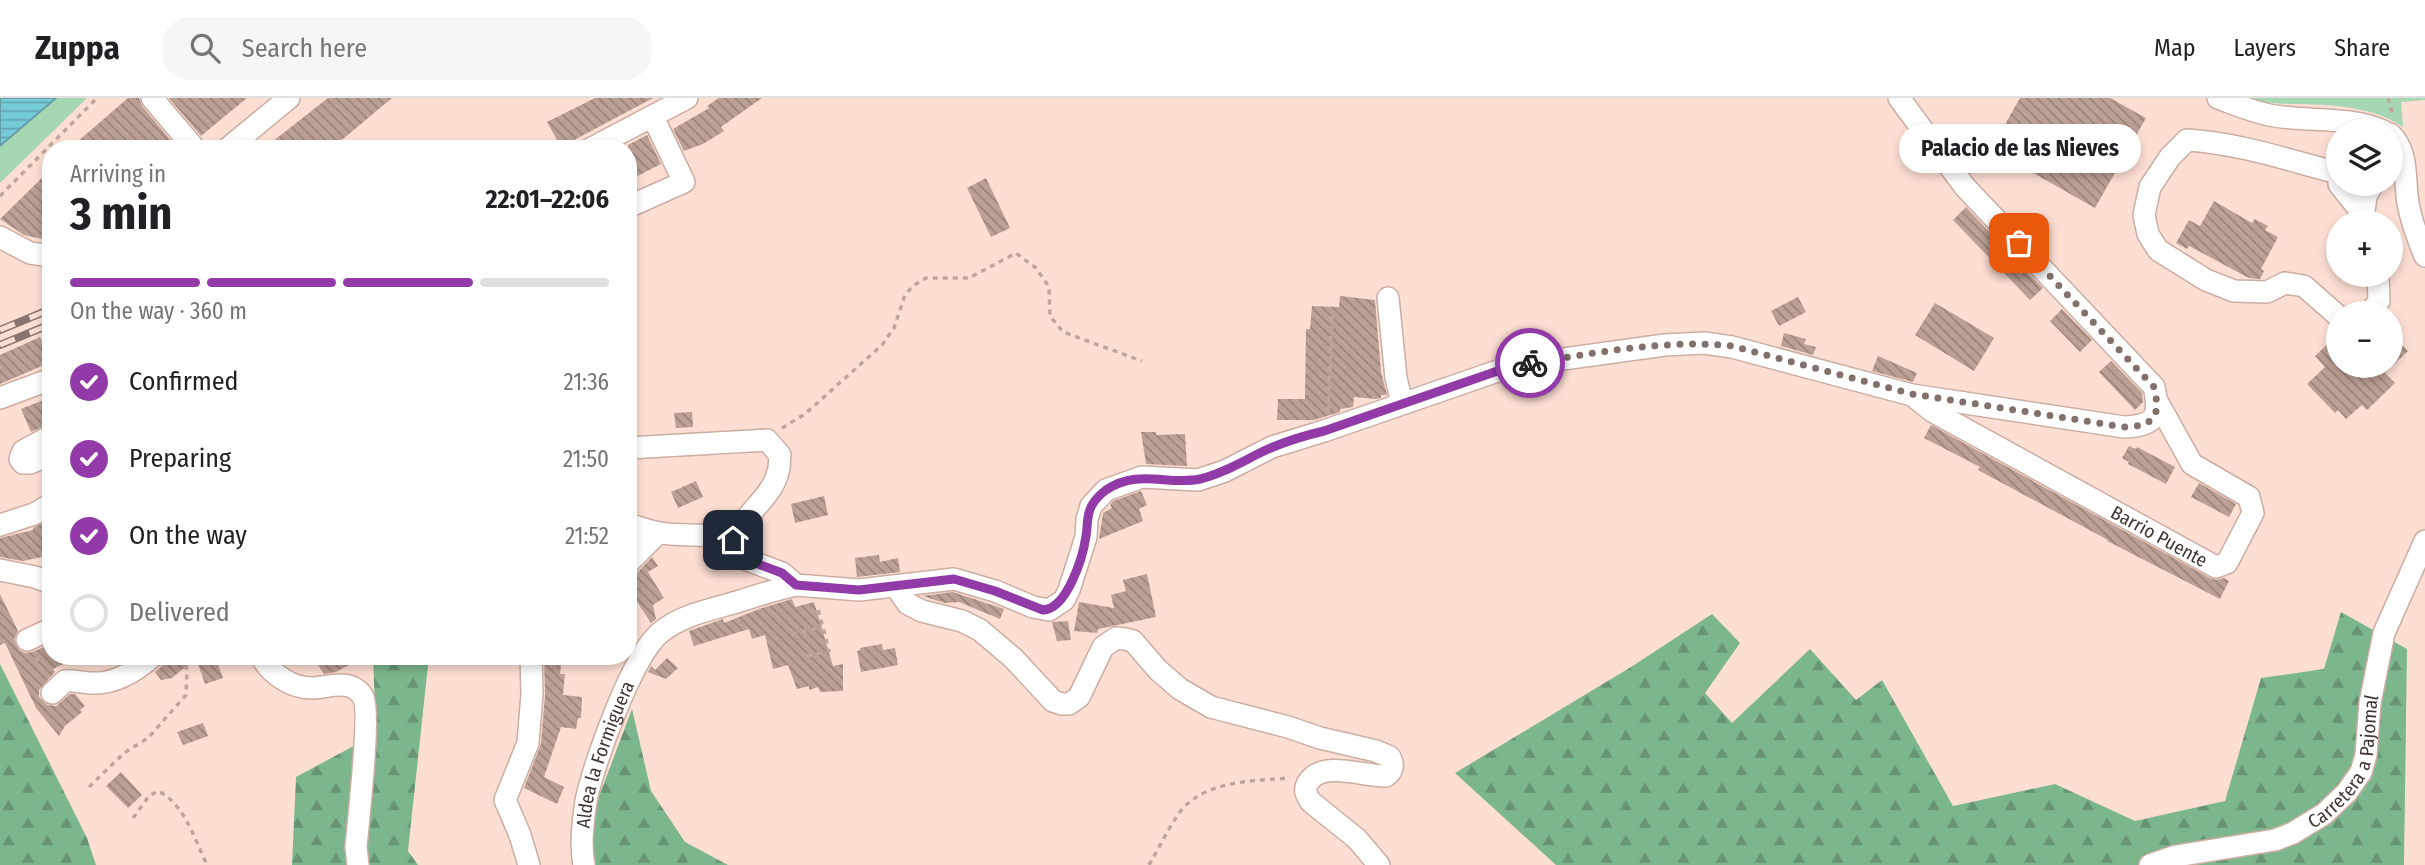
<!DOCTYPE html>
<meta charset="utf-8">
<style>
:root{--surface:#fff;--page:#f6f6f6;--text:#202124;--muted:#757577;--line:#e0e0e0;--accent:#923ba8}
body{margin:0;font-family:"Fira Sans Condensed",sans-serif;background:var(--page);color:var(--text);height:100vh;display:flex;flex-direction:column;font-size:26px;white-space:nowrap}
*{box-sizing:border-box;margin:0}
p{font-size:23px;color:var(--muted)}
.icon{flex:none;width:38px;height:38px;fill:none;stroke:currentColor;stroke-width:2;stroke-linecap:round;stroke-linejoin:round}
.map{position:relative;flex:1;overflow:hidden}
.side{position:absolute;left:42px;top:42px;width:595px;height:525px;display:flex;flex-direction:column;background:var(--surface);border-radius:28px;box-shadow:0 4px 10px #0003}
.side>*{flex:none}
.buttons{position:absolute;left:2326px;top:21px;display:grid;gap:14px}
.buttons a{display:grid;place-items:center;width:77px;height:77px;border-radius:50%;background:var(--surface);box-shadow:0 4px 10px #0003;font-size:35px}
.pin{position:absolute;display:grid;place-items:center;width:60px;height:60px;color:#fff;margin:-30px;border-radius:14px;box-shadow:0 4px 10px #0006}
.courier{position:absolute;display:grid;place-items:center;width:70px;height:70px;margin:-35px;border:5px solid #923ba8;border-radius:50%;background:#fff;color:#222;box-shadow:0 2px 9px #0007}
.bubble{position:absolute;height:49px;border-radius:24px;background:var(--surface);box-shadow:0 4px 10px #0003;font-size:23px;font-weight:700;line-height:49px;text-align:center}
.summary em{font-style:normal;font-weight:700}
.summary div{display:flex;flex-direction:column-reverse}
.summary{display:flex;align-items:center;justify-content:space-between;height:119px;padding:0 28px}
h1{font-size:46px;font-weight:700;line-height:52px}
.bar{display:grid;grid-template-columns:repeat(4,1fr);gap:10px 7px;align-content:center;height:84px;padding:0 28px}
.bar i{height:9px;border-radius:5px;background:var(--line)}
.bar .on{background:var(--accent)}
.bar p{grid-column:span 4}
ol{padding:0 28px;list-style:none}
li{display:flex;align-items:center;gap:21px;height:77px}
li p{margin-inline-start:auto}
li .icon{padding:7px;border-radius:50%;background:var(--accent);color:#fff;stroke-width:4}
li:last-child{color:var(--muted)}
li i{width:38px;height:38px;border:4px solid var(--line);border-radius:50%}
header{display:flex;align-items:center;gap:42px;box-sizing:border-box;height:98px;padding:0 35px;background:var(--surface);border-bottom:2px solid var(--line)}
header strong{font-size:33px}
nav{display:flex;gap:38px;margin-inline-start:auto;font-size:24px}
.search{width:490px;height:63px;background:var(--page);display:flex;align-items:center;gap:18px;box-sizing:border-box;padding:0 24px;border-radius:28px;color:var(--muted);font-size:26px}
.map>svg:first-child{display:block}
.green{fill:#a5d7b2}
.forest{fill:url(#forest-firs)}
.water{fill:url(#water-rules);stroke:#659ea6;stroke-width:2}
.building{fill:url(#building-back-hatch)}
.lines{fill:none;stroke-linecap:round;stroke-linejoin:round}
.minor-casing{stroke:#cbada2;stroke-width:24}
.path{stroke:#bea69d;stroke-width:3.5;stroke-dasharray:5 5;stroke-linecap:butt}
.minor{stroke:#fff;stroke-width:21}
.rail-casing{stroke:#89756f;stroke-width:8}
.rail{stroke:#fdded3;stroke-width:5;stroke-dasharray:16;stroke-linecap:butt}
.done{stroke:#83706a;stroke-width:7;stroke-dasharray:0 12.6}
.route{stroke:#923ba8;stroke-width:9}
.labels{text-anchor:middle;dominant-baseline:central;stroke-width:7;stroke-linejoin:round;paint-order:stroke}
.street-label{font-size:19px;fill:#413531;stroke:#fdded3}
</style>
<header>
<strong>Zuppa</strong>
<div class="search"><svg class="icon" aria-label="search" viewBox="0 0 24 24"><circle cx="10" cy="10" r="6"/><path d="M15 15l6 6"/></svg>Search here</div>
<nav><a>Map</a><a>Layers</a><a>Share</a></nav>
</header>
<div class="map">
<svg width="2425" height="767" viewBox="0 0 2425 767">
<defs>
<pattern id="forest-firs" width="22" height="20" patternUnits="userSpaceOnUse" patternTransform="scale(1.75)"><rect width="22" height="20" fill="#7cb68c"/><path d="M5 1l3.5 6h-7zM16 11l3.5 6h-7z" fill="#679573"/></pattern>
<pattern id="water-rules" width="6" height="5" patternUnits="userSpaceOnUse" patternTransform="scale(1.75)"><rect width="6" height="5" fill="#75cbd8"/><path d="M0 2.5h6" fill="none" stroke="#62a6b0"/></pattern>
<pattern id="building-back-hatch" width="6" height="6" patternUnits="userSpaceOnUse" patternTransform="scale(1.75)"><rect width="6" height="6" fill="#bda095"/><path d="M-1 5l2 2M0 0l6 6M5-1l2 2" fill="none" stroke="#9b837a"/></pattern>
</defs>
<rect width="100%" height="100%" fill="#fdded3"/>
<g class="green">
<path d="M56 0H87L0 85V49Z"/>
<path d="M2252 0H2425V2L2401 4 2403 29C2373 9 2336 7 2302 6 2285 6 2268 6 2252 0Z"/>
</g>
<g class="forest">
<path d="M2341 514 2407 551 2404 767H1556L1455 675 1631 569 1712 516 1740 545 1705 595 1732 625 1810 551 1856 602 1882 582 1953 708 2055 686 2135 723 2225 703 2261 580 2324 571Z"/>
<path d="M373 558H429L408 753 418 767H292L296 679 376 636Z"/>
<path d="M0 566 87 740 96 767H0Z"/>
<path d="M632 611 651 693 685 744 728 767H596L591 744 598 701Z"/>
</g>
<path class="water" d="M0 0H56L0 48Z"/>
<g class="building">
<path d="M128 0H139L142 8 178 51H69Z"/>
<path d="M169 0H247L201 38Z"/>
<path d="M328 0H392L331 51H263Z"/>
<path d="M595 0H653L561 49 547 24Z"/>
<path d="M719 0H762L721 29 724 33 703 46 684 53 673 31 709 10 707 8Z"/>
<path d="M2020 0H2110L2146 20 2095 110 1991 51Z"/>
<path d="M647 37 661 66 628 83V47Z"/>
<path d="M51 71V143L24 137 0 121Z"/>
<path d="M986 80 1010 130 991 139 967 90Z"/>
<path d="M2214 103 2252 125 2255 121 2268 128 2265 132 2278 139 2261 171 2264 173 2260 181 2249 180 2189 148 2187 151 2176 145 2189 122 2200 128Z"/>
<path d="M1966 109 1995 140 1994 142 2043 190 2030 202 1953 122Z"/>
<path d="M1340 198 1375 202 1381 274 1387 297H1381V300L1376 301 1354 299 1353 309 1340 311V314L1314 322H1277L1278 301H1305L1306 231H1310L1312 208 1339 209Z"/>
<path d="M1798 199 1806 214 1779 228 1771 213Z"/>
<path d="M1935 205 1994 240 1974 273 1915 237Z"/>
<path d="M2062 211 2092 242 2080 254 2050 223Z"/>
<path d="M1784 235 1806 241 1804 246 1816 249 1813 257 1781 248Z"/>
<path d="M2390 235 2408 253 2385 275 2395 285 2367 312 2362 307 2346 321 2338 312 2335 315 2307 286 2325 269 2315 258 2338 236V268H2390Z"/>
<path d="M40 239 51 264 0 286V257Z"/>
<path d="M1878 258 1917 275 1913 284 1872 273Z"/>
<path d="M2111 263 2142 295 2143 304 2135 312 2099 274Z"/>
<path d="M51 299V325L31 334 21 311Z"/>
<path d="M692 314 693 329 676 330 674 315Z"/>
<path d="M1931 327 2210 480 2216 482 2224 480 2229 483 2220 501 2117 448 2107 443 2108 442 1978 372 1980 369 1924 340Z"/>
<path d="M1141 334H1156V337L1185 336 1187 368 1146 366Z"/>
<path d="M2129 348 2136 351 2137 349 2175 369 2166 386 2128 366 2129 364 2122 360Z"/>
<path d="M696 383 703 399 678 410 671 394Z"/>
<path d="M2199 385 2236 406 2229 419 2191 399Z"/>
<path d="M1141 393 1147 407 1139 411 1143 423 1099 441 1103 415 1112 410 1110 407 1113 403Z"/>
<path d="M824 398 828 417 795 425 791 406Z"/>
<path d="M51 421V457L23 463 0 459V440L33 432V430Z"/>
<path d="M879 457 880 464 898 460 900 474 857 479 855 460Z"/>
<path d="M652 459 658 468 648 474 664 500 653 507 656 521 651 525 628 490V478L637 475Z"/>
<path d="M1147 476 1156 519 1098 531 1097 535 1074 533 1079 504 1114 510 1111 497 1126 493 1123 482Z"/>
<path d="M953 494 1004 511 1000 521 959 504 945 505 922 498Z"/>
<path d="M0 496 18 533 14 541 19 552 25 555 32 554 51 546V558H80L53 571 55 574 39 592V599L47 607 56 608 70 596H75L85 608 80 612 82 614 65 628 59 638 36 610 5 545 0 547Z"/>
<path d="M792 501 795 509 814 504 833 568 843 566V593L820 594 818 589 809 592V588L797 591 788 567 773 571 765 537 752 541 749 531 694 548 689 533 723 521 724 525 759 511Z"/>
<path d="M1068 523 1071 542 1057 543 1052 524Z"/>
<path d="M882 546 883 552 895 550 898 567 861 574 857 553 860 552V550Z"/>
<path d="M166 558H215L223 580 205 586 196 560 172 580 161 582 155 574 162 568Z"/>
<path d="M312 558H366L336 574 324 576Z"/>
<path d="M544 558H562L560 576H565L563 597 582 599 581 620H578L576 631 561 629 544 679 564 689 557 706 524 690 541 646 545 597Z"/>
<path d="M667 560 678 570 666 581 648 574 651 568 655 572Z"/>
<path d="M203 625 208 638 183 647 177 634Z"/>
<path d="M121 674 142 697 128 710 106 688Z"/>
</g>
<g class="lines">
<defs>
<g id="minor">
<path d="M152 0 195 51"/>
<path d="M2218 0C2237 7 2255 15 2275 18 2312 24 2348 18 2383 33"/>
<path d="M2390 36C2409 53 2404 82 2408 105 2411 123 2418 141 2425 158"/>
<path d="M227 51 289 0"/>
<path d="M590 51 687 0"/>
<path d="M2338 75C2288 62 2238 45 2187 42L2170 59 2150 89 2144 117 2148 136 2158 152 2206 182 2234 193 2267 194 2285 185 2304 188 2338 218"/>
<path d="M2339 86 2358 110 2364 124"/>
<path d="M628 109 684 84 653 19"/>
<path d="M2363 122 2366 98 2373 86"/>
<path d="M0 139 30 155 51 158"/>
<path d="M1388 200 1396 280 1402 305"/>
<path d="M2370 215 2379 203 2378 177"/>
<path id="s1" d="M1912 297 1932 313 2216 469 2227 465 2253 415 2249 399 2192 366 2157 303"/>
<path d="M0 300 51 281"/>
<path d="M51 338 23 353 20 361 23 365H30L51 356"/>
<path d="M628 350 767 342 780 357C779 362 780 369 778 374 771 404 733 421 733 452L742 460 782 475 796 487 859 492 954 481 995 493 1033 509 1049 512 1064 502 1069 492 1086 439 1087 421 1091 408 1106 392 1142 379 1198 382 1225 373 1272 349 1324 333 1512 268 1665 247 1704 245 1732 249 1912 297 2124 329C2155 328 2161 318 2154 289L1965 89 1899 0"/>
<path d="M628 426C639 429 650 434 661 435 686 439 709 434 733 442"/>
<path d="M0 427 34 416 51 406"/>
<path d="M628 465 658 435"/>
<path d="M0 472 35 479 51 485"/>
<path d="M896 489 908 506 922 513 962 523 980 532 1013 560 1053 603 1062 606H1069L1079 599 1103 549 1116 540 1125 541 1133 543 1158 572 1180 591 1211 609 1288 629 1320 640 1376 653 1390 659C1394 667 1393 673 1386 678 1364 679 1325 662 1309 683 1303 691 1306 697 1311 704L1357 741 1379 767"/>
<path d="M27 542 51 531"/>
<path d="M261 558C271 577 293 591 314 590 330 589 352 580 363 599 371 613 358 726 356 749L358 767"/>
<path d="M52 595 65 583C74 582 83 585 93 585 116 586 136 573 153 558"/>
<path d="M529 767 520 737 505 702 528 645 532 596 531 558"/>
<path id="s2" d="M584 767C580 746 583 724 586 703 593 667 633 555 661 534 683 516 714 511 740 503 759 497 777 491 796 487"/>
<path id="s3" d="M2150 767 2176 758 2275 742 2293 735 2324 716 2347 694 2361 674 2366 657 2370 605 2384 535 2425 443"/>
</g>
</defs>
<use href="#minor" class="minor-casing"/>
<g class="path">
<path d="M2388 0 2393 17"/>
<path d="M0 98 97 0"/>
<path d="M1328 313 1332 214"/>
<path d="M782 330 805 316 882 247 894 230 905 197 913 188 926 180H969L1016 155 1036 170 1049 189 1050 218 1063 234 1142 263"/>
<path d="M792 536 822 529"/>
<path d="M807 558 829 553 817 507"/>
<path d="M36 559 44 577"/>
<path d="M89 689 124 655 148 640 186 597 187 573 184 558"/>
<path d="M133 720 149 698 158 693C184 705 195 742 207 767"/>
<path d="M1149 767C1159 750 1168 731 1179 715 1204 682 1253 683 1290 680"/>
</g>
<use href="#minor" class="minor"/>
<defs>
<g id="rail">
<path d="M0 232 51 211"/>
<path d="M0 247 51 226"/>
</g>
</defs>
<use href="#rail" class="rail-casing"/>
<use href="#rail" class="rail"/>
</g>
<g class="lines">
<path class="done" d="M1530 265C1597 255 1665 241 1732 248L1912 296 2124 329C2155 328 2161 318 2154 289L2019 145"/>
<path class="route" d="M733 442V452L742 460 782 475 796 487 859 492 954 481 995 493 1043 512C1067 511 1083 459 1086 438 1088 428 1086 417 1092 407 1095 402 1102 395 1106 392 1138 370 1168 388 1200 381 1226 375 1249 359 1273 349 1290 342 1307 337 1324 333L1512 268 1530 265"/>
</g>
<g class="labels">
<g class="street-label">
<text stroke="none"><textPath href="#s1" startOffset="285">Barrio Puente</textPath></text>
<text stroke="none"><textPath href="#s2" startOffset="114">Aldea la Formiguera</textPath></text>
<text stroke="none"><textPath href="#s3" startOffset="242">Carretera a Pajomal</textPath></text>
</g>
</g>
</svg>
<div class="buttons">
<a><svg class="icon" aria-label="layers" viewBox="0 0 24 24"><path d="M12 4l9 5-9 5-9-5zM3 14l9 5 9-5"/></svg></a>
<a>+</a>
<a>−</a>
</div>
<div class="pin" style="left:2019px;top:145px;background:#ea580c"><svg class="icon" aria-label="bag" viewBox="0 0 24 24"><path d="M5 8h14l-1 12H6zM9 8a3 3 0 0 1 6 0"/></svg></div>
<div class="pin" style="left:733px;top:442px;background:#1f2937"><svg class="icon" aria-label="home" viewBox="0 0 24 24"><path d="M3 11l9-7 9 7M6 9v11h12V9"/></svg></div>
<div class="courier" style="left:1530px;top:265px"><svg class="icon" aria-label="bike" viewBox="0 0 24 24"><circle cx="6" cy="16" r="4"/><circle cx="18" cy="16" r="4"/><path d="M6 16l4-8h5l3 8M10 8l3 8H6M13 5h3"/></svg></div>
<div class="bubble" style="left:1899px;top:26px;width:242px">Palacio de las Nieves</div>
<section class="side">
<div class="summary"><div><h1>3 min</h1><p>Arriving in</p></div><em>22:01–22:06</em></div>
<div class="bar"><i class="on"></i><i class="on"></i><i class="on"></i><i></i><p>On the way · 360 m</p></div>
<ol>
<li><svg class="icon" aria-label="check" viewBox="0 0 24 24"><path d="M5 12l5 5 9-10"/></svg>Confirmed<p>21:36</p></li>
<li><svg class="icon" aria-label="check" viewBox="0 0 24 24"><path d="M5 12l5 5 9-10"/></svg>Preparing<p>21:50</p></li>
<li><svg class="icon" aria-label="check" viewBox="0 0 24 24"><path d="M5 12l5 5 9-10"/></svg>On the way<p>21:52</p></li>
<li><i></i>Delivered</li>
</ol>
</section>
</div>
